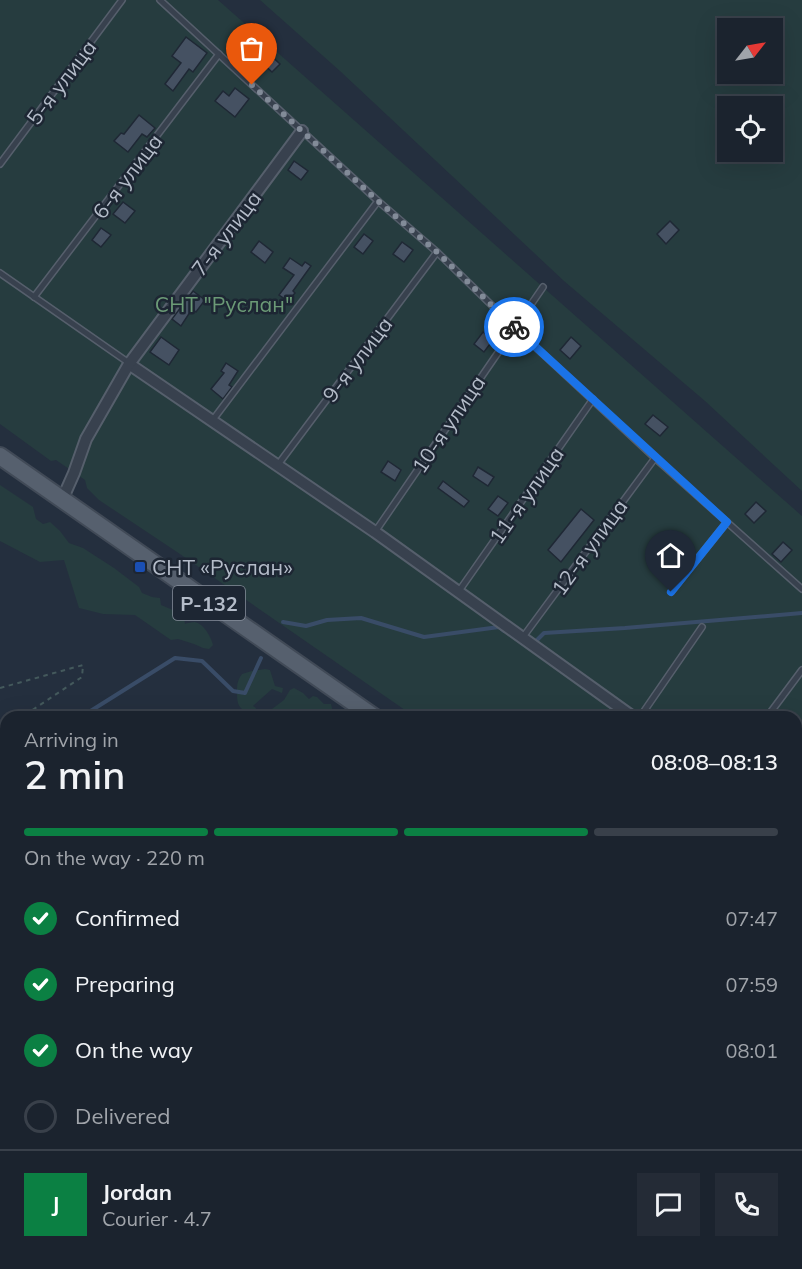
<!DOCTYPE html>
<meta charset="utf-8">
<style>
:root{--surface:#1b232e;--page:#242b36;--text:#f1f3f6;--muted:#a0a4aa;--line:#39404a;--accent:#0b8043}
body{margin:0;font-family:Mulish,sans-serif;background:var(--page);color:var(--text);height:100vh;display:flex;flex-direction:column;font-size:22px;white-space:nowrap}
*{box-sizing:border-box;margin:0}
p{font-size:20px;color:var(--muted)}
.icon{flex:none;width:33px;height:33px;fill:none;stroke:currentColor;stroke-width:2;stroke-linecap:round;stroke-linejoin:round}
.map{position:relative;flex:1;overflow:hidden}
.sheet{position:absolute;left:0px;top:711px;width:802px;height:558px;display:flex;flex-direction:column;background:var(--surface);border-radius:18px 18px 0 0;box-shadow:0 6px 24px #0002,0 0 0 2px var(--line)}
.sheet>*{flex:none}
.needle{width:39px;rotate:59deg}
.controls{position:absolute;left:717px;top:18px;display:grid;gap:12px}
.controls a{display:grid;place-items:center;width:66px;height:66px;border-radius:0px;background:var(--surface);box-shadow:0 6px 24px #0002,0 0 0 2px var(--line);font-size:30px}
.pin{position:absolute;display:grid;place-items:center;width:51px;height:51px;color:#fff;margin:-62px -26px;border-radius:50% 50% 50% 0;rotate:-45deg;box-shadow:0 0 6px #0007}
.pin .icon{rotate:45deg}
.courier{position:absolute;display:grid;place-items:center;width:60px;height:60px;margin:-30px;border:4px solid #1a73e8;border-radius:50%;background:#fff;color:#222;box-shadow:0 2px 8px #0007}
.overview em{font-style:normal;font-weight:600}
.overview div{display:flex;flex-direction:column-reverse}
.overview{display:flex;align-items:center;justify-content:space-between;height:102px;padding:0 24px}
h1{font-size:39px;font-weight:600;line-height:45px}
.bar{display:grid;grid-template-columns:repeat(4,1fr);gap:9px 6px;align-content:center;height:72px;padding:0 24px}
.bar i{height:8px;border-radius:4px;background:var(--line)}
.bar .selected{background:var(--accent)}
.bar p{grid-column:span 4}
.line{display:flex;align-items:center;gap:15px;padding:0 24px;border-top:2px solid var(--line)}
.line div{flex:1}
.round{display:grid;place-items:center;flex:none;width:63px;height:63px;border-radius:0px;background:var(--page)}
ol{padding:0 24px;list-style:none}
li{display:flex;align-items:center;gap:18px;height:66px}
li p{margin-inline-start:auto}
li .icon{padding:6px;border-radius:50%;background:var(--accent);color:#fff;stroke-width:4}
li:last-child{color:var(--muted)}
li i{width:33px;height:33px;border:3px solid var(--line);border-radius:50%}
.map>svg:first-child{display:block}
.green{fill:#263c3f;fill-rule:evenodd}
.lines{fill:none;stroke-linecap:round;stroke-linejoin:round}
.stream{stroke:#394c67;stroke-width:4}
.building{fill:#455162;stroke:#1f2835;stroke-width:1.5}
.lane-casing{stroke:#565f6c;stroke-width:8}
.street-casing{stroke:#565f6c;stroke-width:14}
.primary-casing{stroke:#414a57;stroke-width:20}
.path{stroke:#44595c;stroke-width:2;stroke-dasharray:4.5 4.5;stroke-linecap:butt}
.lane{stroke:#38414e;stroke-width:5}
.street{stroke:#38414e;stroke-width:10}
.primary{stroke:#56606e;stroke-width:16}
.done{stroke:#828b98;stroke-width:6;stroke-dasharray:0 10.8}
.route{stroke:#1a73e8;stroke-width:8}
.transit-dot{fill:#1a4fb4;stroke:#1d2633;stroke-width:2}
.labels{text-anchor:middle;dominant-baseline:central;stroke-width:5;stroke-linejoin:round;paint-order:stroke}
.shield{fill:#1d2633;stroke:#878f9c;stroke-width:1.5}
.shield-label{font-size:20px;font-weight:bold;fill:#b4bcc9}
.street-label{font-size:21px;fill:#b4bcc9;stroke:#1d2633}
.park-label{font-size:21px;fill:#6b9a76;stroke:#1d2633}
.poi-label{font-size:21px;fill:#b4bcc9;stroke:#1d2633;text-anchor:start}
</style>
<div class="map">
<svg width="802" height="1269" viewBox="0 0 802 1269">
<rect width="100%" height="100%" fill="#242f3e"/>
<g class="green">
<path d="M0 0H218L802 516V985L796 982V717H415L177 552 99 500 87 488 85 480 56 460 51 461 0 424Z"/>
<path d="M260 0H802V491L705 401 564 281 340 71ZM728 28H772V74H728ZM728 106H772V152H728Z"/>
<path d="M0 485 33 507 36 519 43 524 50 522 60 531 69 543 83 548 114 568 139 587 142 593 152 597 160 598 161 605 180 613 184 616 185 624C186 623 194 622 195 622 204 624 211 637 213 645L209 649 203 648 194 644 178 639 171 640 135 615 103 614 79 608 64 560 40 562 0 541Z"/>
<path d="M265 669 270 670 275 686 283 688 282 693 272 689 253 706 256 708 254 714C240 710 237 707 237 693 237 685 237 681 242 674L252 671Z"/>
<path d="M294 688 303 693 309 699 313 696 317 697 324 704H331L334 717H272V709L284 700 290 690Z"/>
</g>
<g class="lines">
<g class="stream">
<path d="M283 622 306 626 327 620 361 618 424 637 499 627 504 631"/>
<path d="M536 641 544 633 625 628 802 613"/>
<path d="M81 717 175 658 202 661 233 691 245 693 261 658"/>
<path d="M0 768 6 764"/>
</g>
</g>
<g class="building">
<path d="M186 37 207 53 193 72 189 69 173 91 165 84 181 63 172 56Z"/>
<path d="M266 51 280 64 272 72 259 60Z"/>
<path d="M235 88 249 99 235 117 215 101 223 91 229 96Z"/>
<path d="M139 115 155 128 147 137 142 134 128 152 114 141 121 133 124 134Z"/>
<path d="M294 161 308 171 301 180 288 170Z"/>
<path d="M123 202 135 211 125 223 113 214Z"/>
<path d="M670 221 679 230 666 244 657 234Z"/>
<path d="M101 228 111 235 101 247 92 240Z"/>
<path d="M364 234 373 241 363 254 354 247Z"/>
<path d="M259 241 273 252 265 263 251 252Z"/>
<path d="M402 242 413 250 404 262 393 254Z"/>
<path d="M290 258 302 266 305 262 311 266 293 291 295 293 288 301 279 295 294 275 283 268Z"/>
<path d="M193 291 205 300 196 312 192 309 181 326 172 319Z"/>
<path d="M483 332 493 340 484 352 474 344Z"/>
<path d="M161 337 179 350 169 365 150 352Z"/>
<path d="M571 337 581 346 570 359 560 350Z"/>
<path d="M226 363 238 371 229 385 232 387 223 399 211 389 224 373 221 371Z"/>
<path d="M653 415 668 427 660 436 645 424Z"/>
<path d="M388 461 401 470 395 481 381 472Z"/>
<path d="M478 467 494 477 488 486 473 476Z"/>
<path d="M443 481 469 501 464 507 438 488Z"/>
<path d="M498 496 508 503 498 516 488 509Z"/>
<path d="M756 502 766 511 754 523 745 514Z"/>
<path d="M581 509 594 520 561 562 548 550Z"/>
<path d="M783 542 792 550 781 562 772 554Z"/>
</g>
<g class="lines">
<defs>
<g id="lane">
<path d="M160 0 378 201 437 252 514 327 655 458 802 589"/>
<path d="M0 164 122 0"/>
<path d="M0 273 129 363"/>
<path d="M34 297 219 54"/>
<path d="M212 421 378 201"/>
<path d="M277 466 437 252"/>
<path d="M375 532 543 287"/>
<path d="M459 591 593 399"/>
<path d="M671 592 727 522"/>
<path d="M523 637 655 458"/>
<path d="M640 717 702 627"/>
<path d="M767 717 802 670"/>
<path d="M796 790 802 782"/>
</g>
<g id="street">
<path d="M129 364 375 532 633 717"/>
<path d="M62 500 74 473 86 439 129 364 302 131"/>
<path d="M796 837 802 840"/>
</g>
<g id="primary">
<path d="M0 456 374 717"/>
<path d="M796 1012 802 1016"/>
</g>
</defs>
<use href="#lane" class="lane-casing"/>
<use href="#street" class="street-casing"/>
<use href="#primary" class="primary-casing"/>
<g class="path">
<path d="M0 688 83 665 82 677 22 717"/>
<path d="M0 730 6 727"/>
<path d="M796 1107 802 1111"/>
<path d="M213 1269 217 1263"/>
<path d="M634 1269 638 1263"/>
</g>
<use href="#lane" class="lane"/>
<use href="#street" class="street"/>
<use href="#primary" class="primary"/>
</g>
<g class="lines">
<path class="done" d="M252 85 378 201 437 252 514 327"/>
<path class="route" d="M514 327 727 522 671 592"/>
</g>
<rect class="transit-dot" x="134" y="561" width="12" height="12" rx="3"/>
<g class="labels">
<rect class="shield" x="173" y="586" width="72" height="34" rx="4.5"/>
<g class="shield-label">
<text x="209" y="603">Р-132</text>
</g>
<g class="street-label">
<text transform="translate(61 82) rotate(-53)">5-я улица</text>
<text transform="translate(127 176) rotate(-53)">6-я улица</text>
<text transform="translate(226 233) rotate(-53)">7-я улица</text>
<text transform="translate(357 359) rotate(-53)">9-я улица</text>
<text transform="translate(448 424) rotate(-56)">10-я улица</text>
<text transform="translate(526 495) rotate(-55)">11-я улица</text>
<text transform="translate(589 547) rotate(-54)">12-я улица</text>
</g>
<g class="park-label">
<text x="224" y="304">СНТ "Руслан"</text>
</g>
<g class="poi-label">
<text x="152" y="567">СНТ «Руслан»</text>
</g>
</g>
</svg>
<div class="controls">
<a><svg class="needle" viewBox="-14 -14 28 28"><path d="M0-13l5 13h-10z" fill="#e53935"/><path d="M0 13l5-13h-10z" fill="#a0a4aa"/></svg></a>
<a><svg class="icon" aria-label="locate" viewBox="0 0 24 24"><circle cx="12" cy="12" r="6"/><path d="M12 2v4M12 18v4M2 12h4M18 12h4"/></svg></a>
</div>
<div class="pin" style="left:252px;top:85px;background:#ea580c"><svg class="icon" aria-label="bag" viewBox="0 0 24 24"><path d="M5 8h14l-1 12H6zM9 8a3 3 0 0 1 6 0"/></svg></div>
<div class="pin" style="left:671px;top:592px;background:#1f2937"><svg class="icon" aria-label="home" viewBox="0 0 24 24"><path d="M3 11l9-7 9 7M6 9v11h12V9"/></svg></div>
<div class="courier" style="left:514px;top:327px"><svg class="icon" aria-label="bike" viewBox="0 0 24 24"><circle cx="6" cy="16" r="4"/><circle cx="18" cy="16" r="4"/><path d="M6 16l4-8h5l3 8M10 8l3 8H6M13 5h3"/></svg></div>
<section class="sheet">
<div class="overview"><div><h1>2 min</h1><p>Arriving in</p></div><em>08:08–08:13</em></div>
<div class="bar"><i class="selected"></i><i class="selected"></i><i class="selected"></i><i></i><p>On the way · 220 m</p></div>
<ol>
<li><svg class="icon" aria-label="check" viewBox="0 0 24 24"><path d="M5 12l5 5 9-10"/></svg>Confirmed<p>07:47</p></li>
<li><svg class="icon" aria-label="check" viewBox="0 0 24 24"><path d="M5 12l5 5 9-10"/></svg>Preparing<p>07:59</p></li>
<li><svg class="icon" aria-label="check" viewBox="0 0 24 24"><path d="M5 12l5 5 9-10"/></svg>On the way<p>08:01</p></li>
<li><i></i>Delivered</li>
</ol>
<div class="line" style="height:108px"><b class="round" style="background:var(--accent);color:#fff">J</b><div><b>Jordan</b><p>Courier · 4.7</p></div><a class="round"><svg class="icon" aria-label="chat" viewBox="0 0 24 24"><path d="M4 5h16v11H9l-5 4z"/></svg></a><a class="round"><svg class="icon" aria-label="phone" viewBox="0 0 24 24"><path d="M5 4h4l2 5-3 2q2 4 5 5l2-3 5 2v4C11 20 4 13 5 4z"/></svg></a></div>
</section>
</div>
